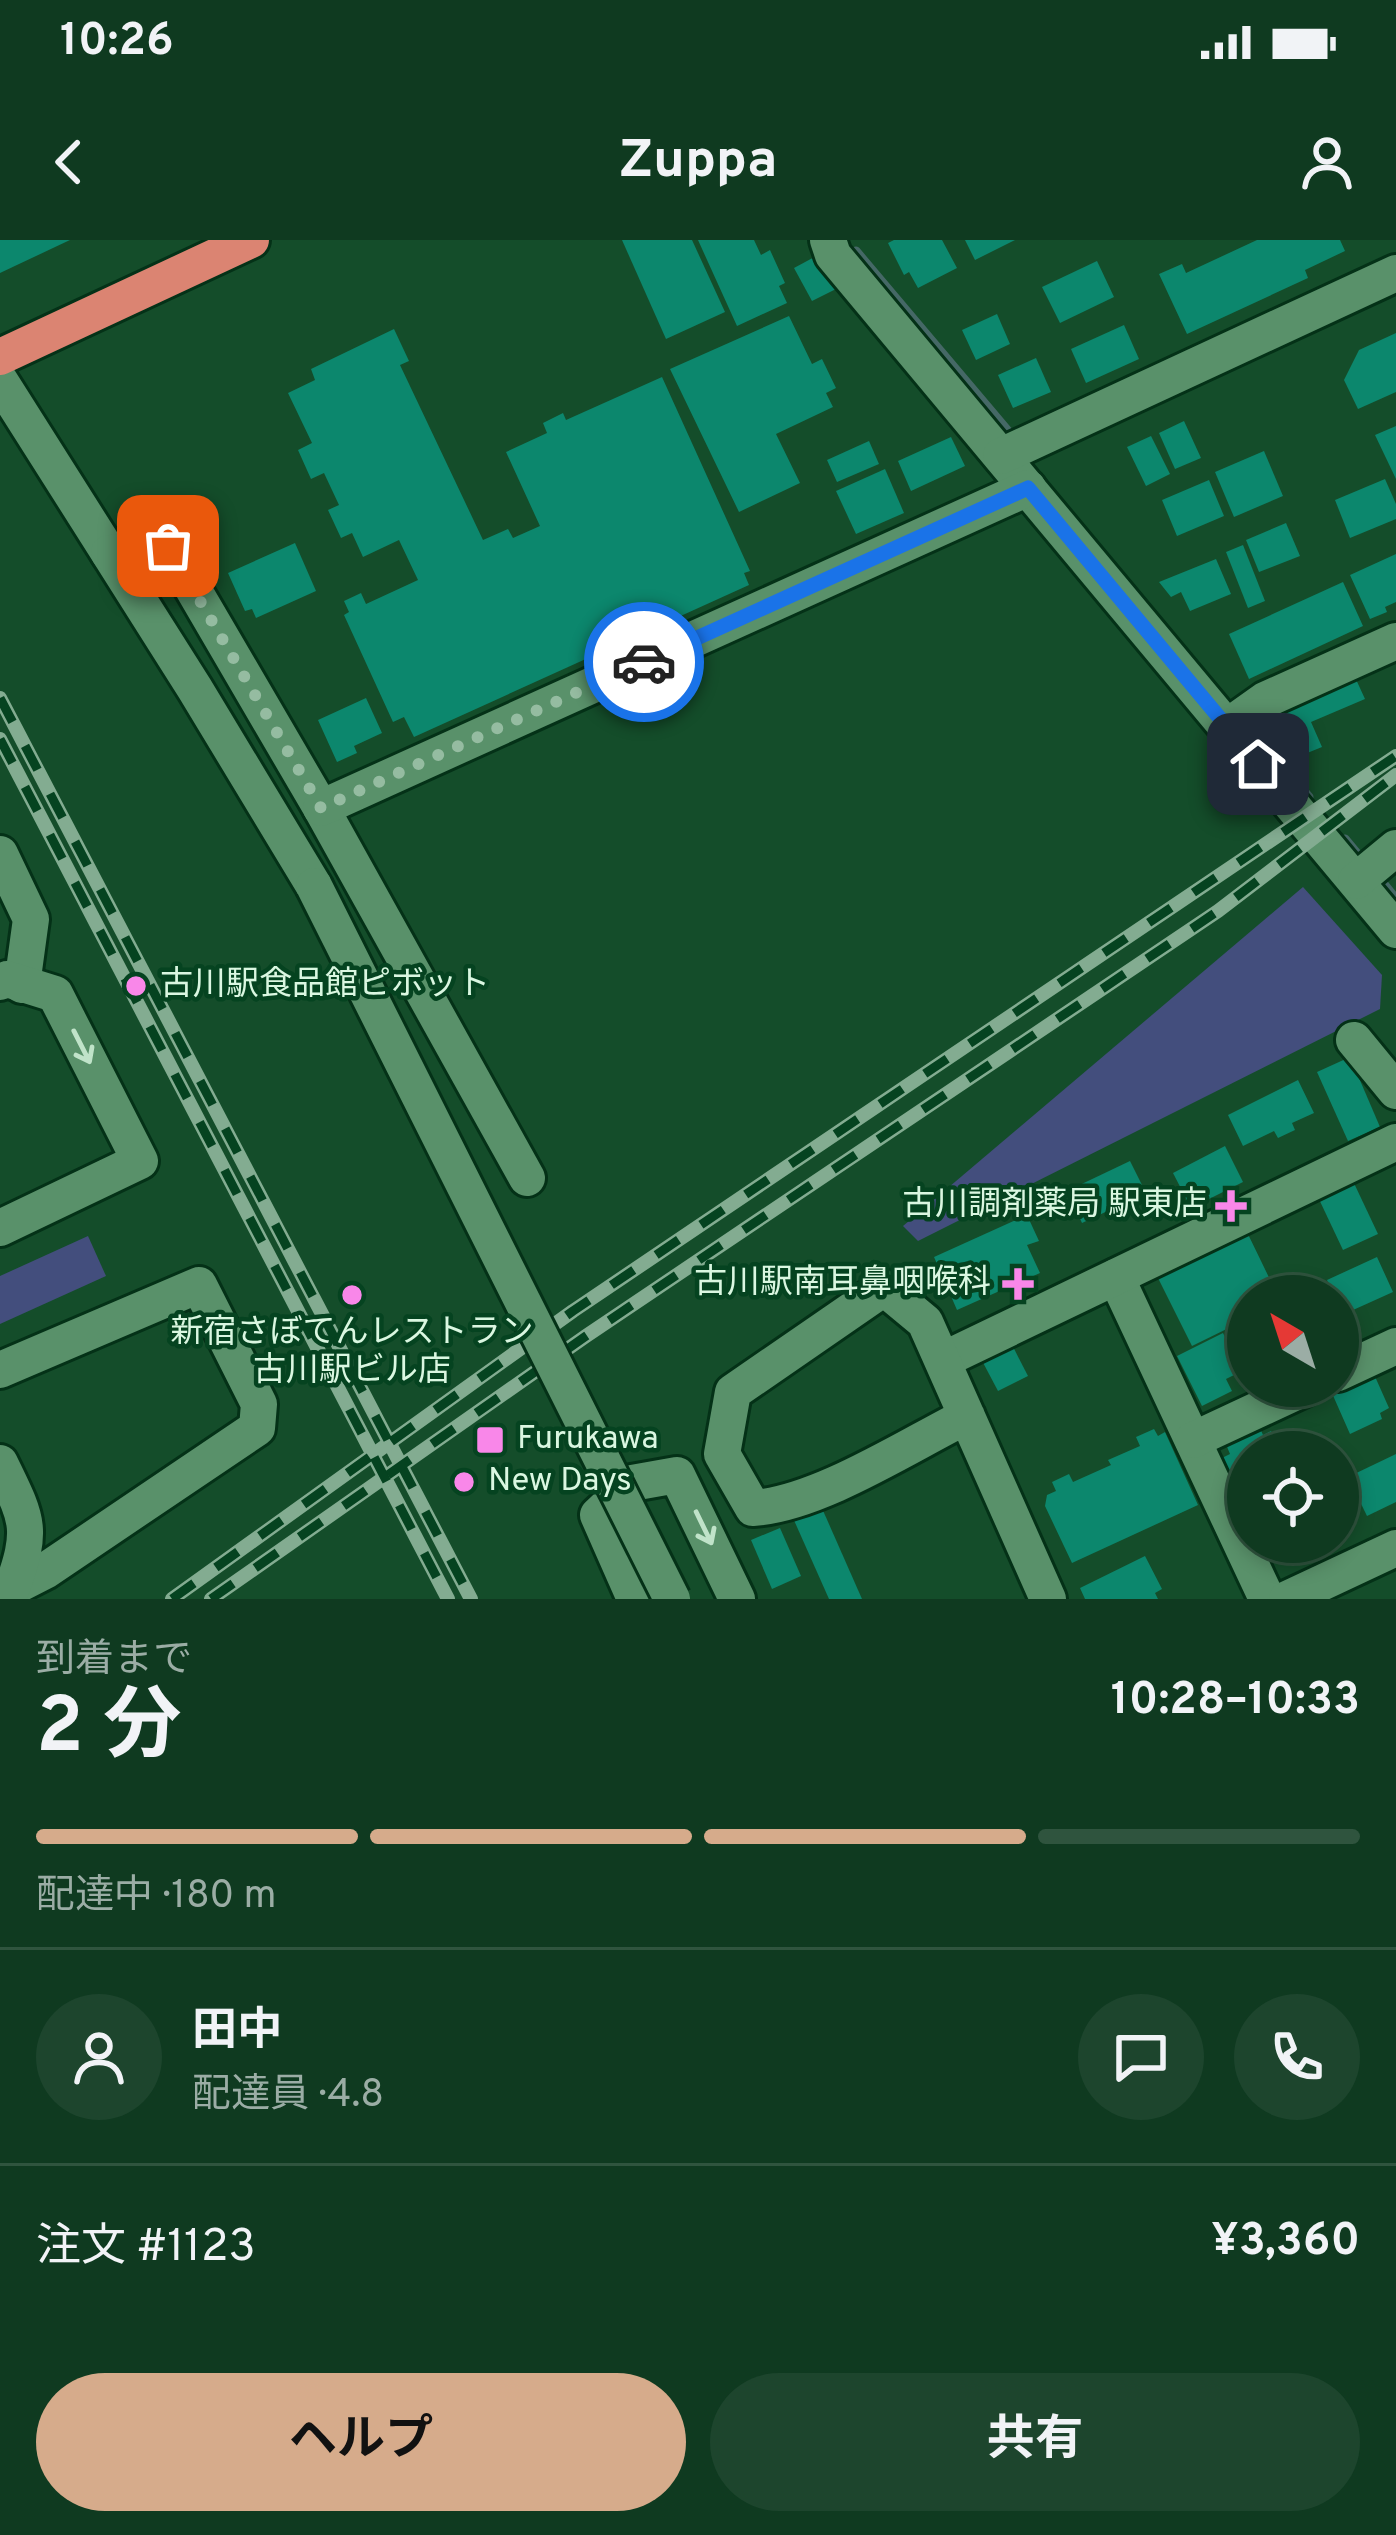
<!DOCTYPE html>
<html lang="ja">
<meta charset="utf-8">
<style>
:root{--surface:#0f3a20;--page:#1d452d;--text:#f1f3f6;--muted:#9bada5;--line:#2f543e;--accent:#d6ab8b}
body{margin:0;font-family:Overpass,"Noto Sans JP",sans-serif;background:var(--page);color:var(--text);height:100vh;display:flex;flex-direction:column;font-size:45px;white-space:nowrap}
*{box-sizing:border-box;margin:0}
p{font-size:39px;color:var(--muted)}
.icon{flex:none;width:66px;height:66px;fill:none;stroke:currentColor;stroke-width:2;stroke-linecap:round;stroke-linejoin:round}
.map{position:relative;height:1359px;overflow:hidden}
.sheet{display:flex;flex-direction:column;background:var(--surface);flex:1}
.sheet>*{flex:none}
.needle{width:78px;rotate:321deg}
.controls{position:absolute;left:1227px;top:1035px;display:grid;gap:24px}
.controls a{display:grid;place-items:center;width:132px;height:132px;border-radius:50%;background:var(--surface);box-shadow:0 6px 18px #0003,0 0 0 3px var(--line);font-size:60px}
.pin{position:absolute;display:grid;place-items:center;width:102px;height:102px;color:#fff;margin:-51px;border-radius:24px;box-shadow:0 6px 18px #0006}
.courier{position:absolute;display:grid;place-items:center;width:120px;height:120px;margin:-60px;border:9px solid #1a73e8;border-radius:50%;background:#fff;color:#222;box-shadow:0 3px 15px #0007}
.head em{font-style:normal;font-weight:700}
.head div{display:flex;flex-direction:column-reverse}
.head{display:flex;align-items:center;justify-content:space-between;height:204px;padding:0 36px}
h1{font-size:78px;font-weight:700;line-height:90px}
.bar{display:grid;grid-template-columns:repeat(4,1fr);gap:18px 12px;align-content:center;height:144px;padding:0 36px}
.bar i{height:15px;border-radius:9px;background:var(--line)}
.bar .selected{background:var(--accent)}
.bar p{grid-column:span 4}
.line{display:flex;align-items:center;gap:30px;padding:0 36px;border-top:3px solid var(--line)}
.line div{flex:1}
.round{display:grid;place-items:center;flex:none;width:126px;height:126px;border-radius:63px;background:var(--page)}
.cta{display:flex;gap:24px;margin-top:auto;padding:24px 36px}
.cta a{flex:1;height:138px;border-radius:72px;background:var(--accent);color:#111;font-size:48px;font-weight:700;line-height:138px;text-align:center}
.cta a+a{background:var(--page);color:var(--text)}
.status{display:flex;justify-content:space-between;align-items:center;height:84px;padding:0 60px;background:var(--surface);direction:ltr}
.status svg{height:33px;fill:currentColor}
header{display:flex;justify-content:space-between;align-items:center;height:156px;padding:0 36px;background:var(--surface);font-size:54px;font-weight:700}
.map>svg:first-child{display:block}
.green{fill:#434e7d}
.lines{fill:none;stroke-linecap:round;stroke-linejoin:round}
.stream{stroke:#456866;stroke-width:9}
.building{fill:#0c876d}
.minor-casing{stroke:#043117;stroke-width:42}
.highway-casing{stroke:#043117;stroke-width:42}
.minor{stroke:#59916a;stroke-width:36}
.highway{stroke:#db8472;stroke-width:36}
.rail-casing{stroke:#83ac91;stroke-width:14}
.rail{stroke:#054320;stroke-width:9;stroke-dasharray:27;stroke-linecap:butt}
.minor-bridge-casing{stroke:#043117;stroke-width:42;stroke-linecap:butt}
.minor-bridge{stroke:#59916a;stroke-width:36}
.oneway{stroke:#c0e3c9}
.done{stroke:#95bca1;stroke-width:12;stroke-dasharray:0 21.6}
.route{stroke:#1a73e8;stroke-width:15}
.poi-dot{fill:#f987e9;stroke:#054320;stroke-width:4.5}
.labels{text-anchor:middle;dominant-baseline:central;stroke-width:9;stroke-linejoin:round;paint-order:stroke}
.poi-label{font-size:33px;fill:#daf7e1;stroke:#054320;text-anchor:start}
</style>
<div class="status"><b>10:26</b><svg viewBox="0 0 49 12"><path d="M0 12V9h3v3zM5 12V6h3v6zM10 12V3h3v9zM15 12V0h3v12zM26 1h20v11H26zM47 4h2v5h-2z"/></svg></div>
<header><svg class="icon" aria-label="back" viewBox="0 0 24 24"><path d="M15 5l-7 7 7 7"/></svg>Zuppa<svg class="icon" aria-label="person" viewBox="0 0 24 24"><circle cx="12" cy="8" r="4"/><path d="M4 21q1-7 8-7t8 7"/></svg></header>
<div class="map">
<svg width="1396" height="1359" viewBox="0 0 1396 1359">
<rect width="100%" height="100%" fill="#144d2a"/>
<g class="green">
<path d="M1303 647 1382 735 1380 769 918 1001 903 986Z"/>
<path d="M88 996 106 1036 0 1084V1036Z"/>
</g>
<g class="lines">
<g class="stream">
<path d="M856 11 1008 191"/>
<path d="M1249 485 1309 557"/>
<path d="M1345 599 1360 617"/>
<path d="M1380 639 1396 659"/>
</g>
</g>
<g class="building">
<path d="M0 0H70L0 33Z"/>
<path d="M622 0H692L725 72 666 99Z"/>
<path d="M698 0H754L761 15 770 10 785 43 779 46 787 63 737 86Z"/>
<path d="M894 0H942L957 28 918 48 909 32 904 35 888 3Z"/>
<path d="M965 0H1015L975 20Z"/>
<path d="M1257 0H1340L1345 11 1305 30 1308 38 1187 94 1159 34 1182 24 1186 33Z"/>
<path d="M820 14 838 48 812 61 794 28Z"/>
<path d="M1097 21 1114 57 1060 83 1042 47Z"/>
<path d="M997 74 1010 104 976 120 962 90Z"/>
<path d="M789 76 812 124 822 119 836 148 826 153 833 167 776 194 800 243 739 272 670 129Z"/>
<path d="M1124 85 1139 119 1086 143 1071 109Z"/>
<path d="M394 89 409 121 400 125 483 300 508 289 513 298 540 286 506 212 547 193 543 183 563 173 566 180 662 137 750 331 744 333 749 345 414 497 404 477 393 482 344 375 349 372 344 361 361 353 366 364 418 340 399 300 363 317 352 293 341 298 328 270 339 265 324 233 311 239 298 210 312 203 288 153 315 140 311 129Z"/>
<path d="M1396 93V152L1358 169 1344 140 1359 110Z"/>
<path d="M1036 118 1051 152 1013 168 998 135Z"/>
<path d="M1184 181 1201 218 1175 229 1159 193Z"/>
<path d="M1396 186V239L1375 195Z"/>
<path d="M1151 196 1170 234 1146 246 1127 207Z"/>
<path d="M951 197 965 226 911 251 898 221Z"/>
<path d="M869 201 879 224 837 242 827 220Z"/>
<path d="M1264 211 1283 256 1234 277 1215 232Z"/>
<path d="M885 229 904 273 856 294 836 251Z"/>
<path d="M1385 239 1396 264V279L1350 298 1335 260Z"/>
<path d="M1209 240 1224 276 1177 296 1162 260Z"/>
<path d="M1286 283 1300 316 1259 332 1246 300Z"/>
<path d="M295 303 316 351 256 378 252 369 245 371 228 333Z"/>
<path d="M1243 305 1265 361 1248 368 1226 312Z"/>
<path d="M1396 314V362L1385 367 1387 372 1370 379 1350 335Z"/>
<path d="M1216 319 1231 354 1190 371 1181 352 1171 357 1159 342Z"/>
<path d="M1343 342 1363 386 1249 439 1229 394Z"/>
<path d="M1354 435 1365 459 1311 482 1322 507 1295 518 1275 469Z"/>
<path d="M366 458 382 493 354 506 357 513 337 522 318 480Z"/>
<path d="M1350 817 1380 887 1348 901 1317 832Z"/>
<path d="M1298 840 1314 873 1292 883 1295 890 1278 898 1274 891 1243 906 1228 875Z"/>
<path d="M1225 906 1243 942 1191 968 1173 933Z"/>
<path d="M1130 921 1146 953 1082 983 1067 951Z"/>
<path d="M1352 939 1378 994 1343 1010 1317 955Z"/>
<path d="M1027 975 1039 1001 1027 1005 1040 1033 957 1070 934 1017Z"/>
<path d="M1245 988 1278 1056H1248V1071L1238 1076 1241 1082 1192 1106 1155 1032Z"/>
<path d="M1377 1017 1393 1052 1342 1075 1338 1056H1334L1327 1040Z"/>
<path d="M1223 1093 1242 1131 1226 1139 1232 1151 1202 1166 1177 1116Z"/>
<path d="M1009 1099 1028 1136 998 1151 979 1115Z"/>
<path d="M1373 1132 1389 1168 1380 1173 1382 1179 1350 1194 1331 1151Z"/>
<path d="M1259 1186 1263 1195 1271 1191 1281 1212H1248V1229L1231 1237 1222 1218 1230 1214 1225 1202Z"/>
<path d="M1154 1189 1158 1196 1165 1192 1198 1265 1072 1323 1045 1266 1047 1255 1056 1251 1052 1242 1069 1234 1073 1242 1111 1225 1108 1220 1140 1206 1136 1197Z"/>
<path d="M1396 1214V1262L1367 1276 1348 1237Z"/>
<path d="M821 1266 862 1359H829L793 1278Z"/>
<path d="M780 1288 801 1336 772 1349 751 1300Z"/>
<path d="M1268 1302H1326L1278 1324Z"/>
<path d="M1145 1316 1162 1349 1155 1353 1158 1359H1085L1080 1348Z"/>
</g>
<g class="lines">
<defs>
<g id="minor">
<path d="M828 0 833 15 1396 690"/>
<path d="M0 141 195 449 314 646"/>
<path d="M1001 216 1396 33"/>
<path d="M109 313 168 306 321 568 527 938"/>
<path d="M1227 487 1265 460 1396 401"/>
<path d="M321 568 1028 248"/>
<path d="M0 614 31 679 22 745"/>
<path d="M1356 641 1396 608"/>
<path d="M0 742 7 739 55 754 140 921 0 988"/>
<path d="M1354 800 1396 851"/>
<path d="M1116 1037 1267 1359"/>
<path d="M943 1120 1396 902"/>
<path d="M0 1130 199 1045 259 1164 257 1188 45 1331 0 1354"/>
<path d="M1338 1133 1396 1106"/>
<path d="M967 1176C907 1206 818 1264 753 1268L722 1214 733 1152 884 1048 925 1082 1048 1359"/>
<path d="M1193 1200 1309 1146"/>
<path d="M0 1223C27 1279 34 1287 12 1348"/>
<path d="M635 1359 598 1275 632 1243 677 1235 737 1359"/>
<path d="M1287 1359 1396 1308"/>
</g>
<path id="highway" d="M0 117 251 0"/>
</defs>
<use href="#minor" class="minor-casing"/>
<use href="#highway" class="highway-casing"/>
<use href="#minor" class="minor"/>
<use href="#highway" class="highway"/>
<defs>
<g id="rail">
<path d="M0 458 471 1359"/>
<path d="M0 499 448 1359"/>
<path d="M172 1359 573 1071 1396 516"/>
<path d="M211 1359 586 1096 1218 671 1396 535"/>
</g>
</defs>
<use href="#rail" class="rail-casing"/>
<use href="#rail" class="rail"/>
<defs>
<path id="minor-bridge" d="M314 646 672 1359"/>
</defs>
<use href="#minor-bridge" class="minor-bridge-casing"/>
<use href="#minor-bridge" class="minor-bridge"/>
</g>
<defs><path id="oneway-shaft" d="M-6 0H5M1.5-3L5.5 0L1.5 3" fill="none" stroke-width="1.6" stroke-linecap="round" stroke-linejoin="round" transform="scale(3)"/></defs>
<g class="oneway">
<use href="#oneway-shaft" transform="translate(82 807) rotate(63)"/>
<use href="#oneway-shaft" transform="translate(704 1288) rotate(64)"/>
</g>
<g class="lines">
<path class="done" d="M168 306 321 568 644 422"/>
<path class="route" d="M644 422 1028 248 1258 524"/>
</g>
<g class="poi-dot">
<circle cx="136" cy="746" r="12"/>
<path d="M1225 948h12v12h12v12h-12v12h-12v-12h-12v-12h12z"/>
<path d="M1012 1026h12v12h12v12h-12v12h-12v-12h-12v-12h12z"/>
<circle cx="352" cy="1055" r="12"/>
<rect x="475" y="1185" width="30" height="30" rx="6"/>
<circle cx="464" cy="1242" r="12"/>
</g>
<g class="labels">
<g class="poi-label">
<text x="160" y="746">古川駅食品館ピボット</text>
<text x="1207" y="966" text-anchor="end">古川調剤薬局 駅東店</text>
<text x="991" y="1044" text-anchor="end">古川駅南耳鼻咽喉科</text>
<text x="352" y="1094" text-anchor="middle">新宿さぼてんレストラン<tspan x="352" dy="38">古川駅ビル店</tspan></text>
<text x="517" y="1200">Furukawa</text>
<text x="488" y="1242">New Days</text>
</g>
</g>
</svg>
<div class="controls">
<a><svg class="needle" viewBox="-14 -14 28 28"><path d="M0-13l5 13h-10z" fill="#e53935"/><path d="M0 13l5-13h-10z" fill="#9bada5"/></svg></a>
<a><svg class="icon" aria-label="locate" viewBox="0 0 24 24"><circle cx="12" cy="12" r="6"/><path d="M12 2v4M12 18v4M2 12h4M18 12h4"/></svg></a>
</div>
<div class="pin" style="left:168px;top:306px;background:#ea580c"><svg class="icon" aria-label="bag" viewBox="0 0 24 24"><path d="M5 8h14l-1 12H6zM9 8a3 3 0 0 1 6 0"/></svg></div>
<div class="pin" style="left:1258px;top:524px;background:#1f2937"><svg class="icon" aria-label="home" viewBox="0 0 24 24"><path d="M3 11l9-7 9 7M6 9v11h12V9"/></svg></div>
<div class="courier" style="left:644px;top:422px"><svg class="icon" aria-label="car" viewBox="0 0 24 24"><path d="M5 17H2v-5l4-1 3-4h7l3 4 3 1v5h-3M9 17h6M6 11h13"/><circle cx="7" cy="17" r="2"/><circle cx="17" cy="17" r="2"/></svg></div>
</div>
<section class="sheet">
<div class="head"><div><h1>2 分</h1><p>到着まで</p></div><em>10:28–10:33</em></div>
<div class="bar"><i class="selected"></i><i class="selected"></i><i class="selected"></i><i></i><p>配達中 · 180 m</p></div>
<div class="line" style="height:216px"><a class="round"><svg class="icon" aria-label="person" viewBox="0 0 24 24"><circle cx="12" cy="8" r="4"/><path d="M4 21q1-7 8-7t8 7"/></svg></a><div><b>田中</b><p>配達員 · 4.8</p></div><a class="round"><svg class="icon" aria-label="chat" viewBox="0 0 24 24"><path d="M4 5h16v11H9l-5 4z"/></svg></a><a class="round"><svg class="icon" aria-label="phone" viewBox="0 0 24 24"><path d="M5 4h4l2 5-3 2q2 4 5 5l2-3 5 2v4C11 20 4 13 5 4z"/></svg></a></div>
<div class="line" style="height:156px"><div>注文 #1123</div><b>¥3,360</b></div>
<div class="cta"><a>ヘルプ</a><a>共有</a></div>
</section>
